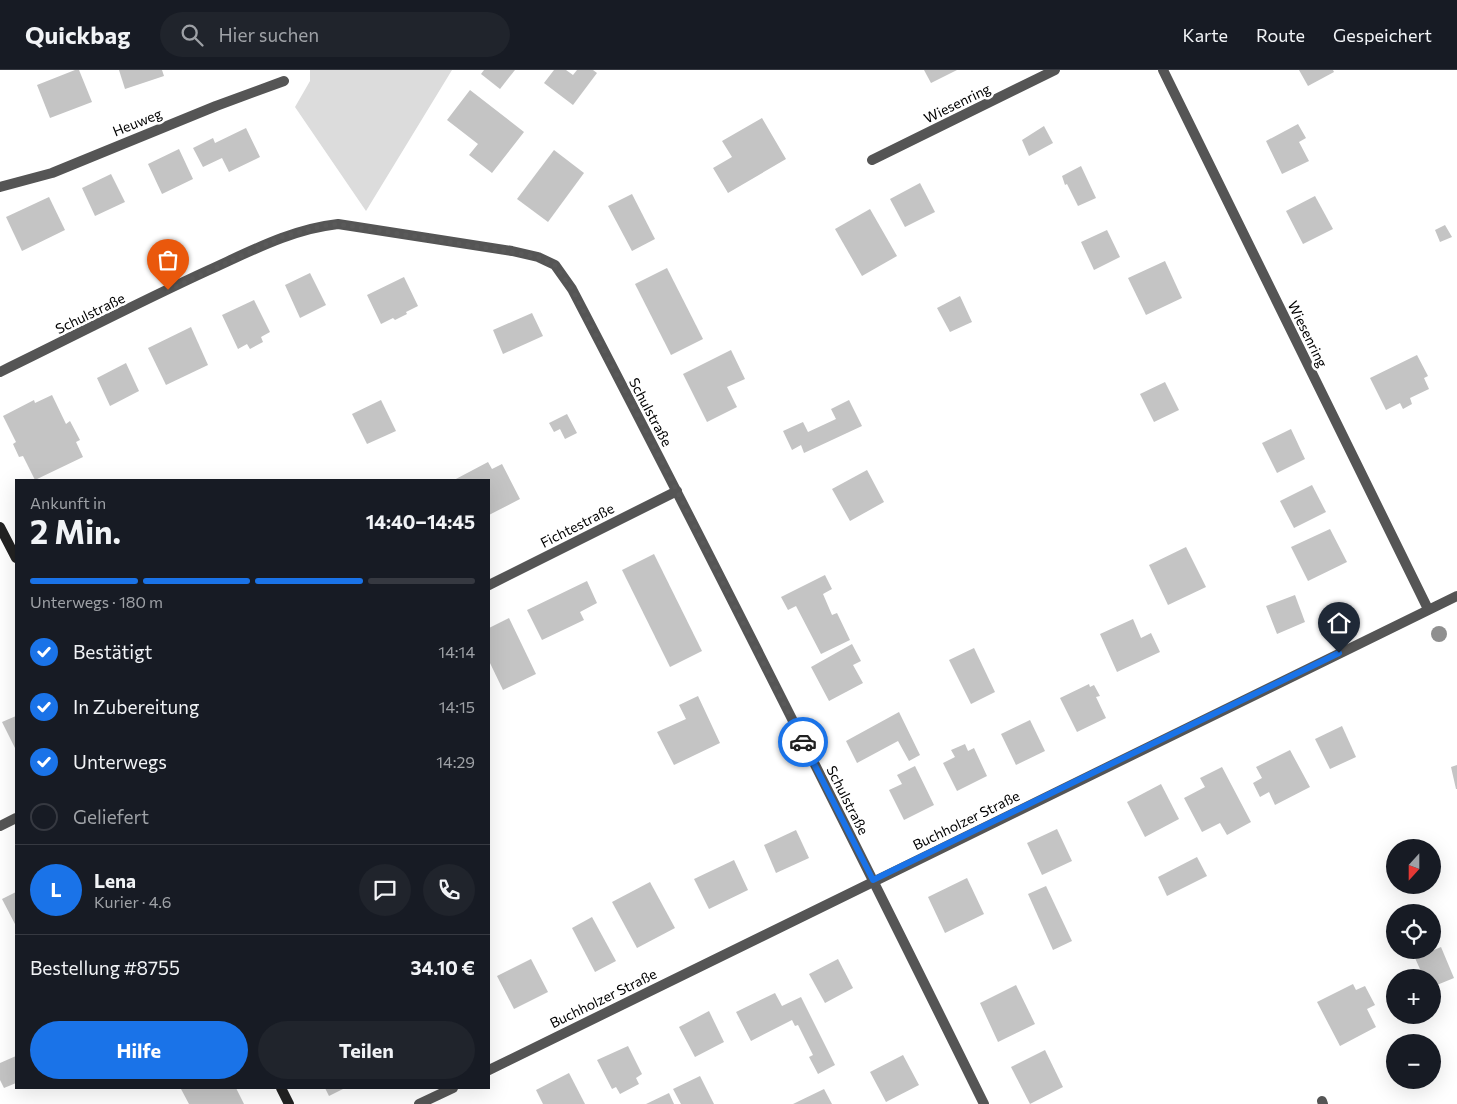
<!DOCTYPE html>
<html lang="de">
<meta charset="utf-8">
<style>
:root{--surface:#171b24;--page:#20242c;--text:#f1f3f6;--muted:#9ea1a6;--line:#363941;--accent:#1a73e8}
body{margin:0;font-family:Commissioner,sans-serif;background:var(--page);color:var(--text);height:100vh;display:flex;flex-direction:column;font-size:19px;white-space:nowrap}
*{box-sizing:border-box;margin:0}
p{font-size:16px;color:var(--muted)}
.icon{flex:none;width:28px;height:28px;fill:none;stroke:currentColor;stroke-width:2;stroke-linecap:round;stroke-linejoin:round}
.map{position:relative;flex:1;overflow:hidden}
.side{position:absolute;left:15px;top:409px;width:475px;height:610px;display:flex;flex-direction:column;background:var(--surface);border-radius:0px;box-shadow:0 5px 20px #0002}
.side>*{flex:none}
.needle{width:32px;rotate:201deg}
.fabs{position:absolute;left:1386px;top:769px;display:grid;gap:10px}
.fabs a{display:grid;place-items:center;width:55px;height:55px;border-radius:50%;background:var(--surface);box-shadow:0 5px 20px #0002;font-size:25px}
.pin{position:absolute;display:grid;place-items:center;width:42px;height:42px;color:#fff;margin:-51px -21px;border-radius:50% 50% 50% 0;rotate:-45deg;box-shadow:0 0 5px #0007}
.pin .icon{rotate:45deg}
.courier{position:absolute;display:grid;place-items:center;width:50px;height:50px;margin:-25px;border:4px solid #1a73e8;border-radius:50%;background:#fff;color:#222;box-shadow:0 1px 6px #0007}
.headline em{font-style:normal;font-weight:700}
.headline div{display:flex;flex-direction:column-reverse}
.headline{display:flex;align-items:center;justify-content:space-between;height:85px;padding:0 15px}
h1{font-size:32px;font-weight:700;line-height:38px}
.bar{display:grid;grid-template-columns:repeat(4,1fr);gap:8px 5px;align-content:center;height:60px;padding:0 15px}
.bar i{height:6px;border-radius:4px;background:var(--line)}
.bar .on{background:var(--accent)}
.bar p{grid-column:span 4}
.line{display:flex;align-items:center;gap:12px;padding:0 15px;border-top:1px solid var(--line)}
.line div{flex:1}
.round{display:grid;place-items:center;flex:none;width:52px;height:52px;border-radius:26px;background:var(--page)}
ol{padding:0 15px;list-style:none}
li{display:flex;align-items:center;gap:15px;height:55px}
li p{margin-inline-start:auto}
li .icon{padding:5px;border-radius:50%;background:var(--accent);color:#fff;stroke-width:4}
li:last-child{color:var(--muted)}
li i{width:28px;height:28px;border:2px solid var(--line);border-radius:50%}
.button{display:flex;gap:10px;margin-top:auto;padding:10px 15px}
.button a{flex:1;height:58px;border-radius:30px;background:var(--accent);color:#fff;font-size:20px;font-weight:700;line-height:58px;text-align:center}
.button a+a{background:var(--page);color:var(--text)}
header{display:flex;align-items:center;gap:30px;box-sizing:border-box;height:70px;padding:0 25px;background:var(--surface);border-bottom:1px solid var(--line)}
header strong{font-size:24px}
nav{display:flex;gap:28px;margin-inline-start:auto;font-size:18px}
.search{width:350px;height:45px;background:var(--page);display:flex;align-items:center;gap:12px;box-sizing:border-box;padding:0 18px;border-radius:28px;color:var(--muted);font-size:19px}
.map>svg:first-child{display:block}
.green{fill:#dcdcdc}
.building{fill:#c4c4c4}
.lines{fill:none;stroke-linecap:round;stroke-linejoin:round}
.service{stroke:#555;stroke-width:10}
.minor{stroke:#555;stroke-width:10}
.secondary{stroke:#222;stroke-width:10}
.tree{fill:#8f8f8f}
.done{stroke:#595959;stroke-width:5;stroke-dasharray:0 9}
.route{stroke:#1a73e8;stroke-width:6}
.labels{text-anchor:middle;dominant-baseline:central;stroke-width:5;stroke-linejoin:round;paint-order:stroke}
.street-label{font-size:14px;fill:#000;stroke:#fff}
</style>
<header>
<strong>Quickbag</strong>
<div class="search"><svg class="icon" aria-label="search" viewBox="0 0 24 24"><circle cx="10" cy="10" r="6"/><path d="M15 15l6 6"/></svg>Hier suchen</div>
<nav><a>Karte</a><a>Route</a><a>Gespeichert</a></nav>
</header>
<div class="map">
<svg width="1457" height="1034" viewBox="0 0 1457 1034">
<rect width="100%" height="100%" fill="#fff"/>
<path class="green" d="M310 0H452L366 141 295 37 310 11Z"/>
<g class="building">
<path d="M75 0H79L92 32 50 48 37 15Z"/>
<path d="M119 0H162L164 6 125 19Z"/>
<path d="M484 0H515L500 19 481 4Z"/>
<path d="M554 0H566L573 5 577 0H593L597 3 573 35 544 13Z"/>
<path d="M924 0H957L931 13Z"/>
<path d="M1299 0H1333L1334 2 1308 16Z"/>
<path d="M470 20 524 62 492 103 469 85 478 74 447 50Z"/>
<path d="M762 48 786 89 728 123 713 98 732 87 722 71Z"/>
<path d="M1298 54 1306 68 1299 72 1309 91 1282 104 1266 71Z"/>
<path d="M1044 56 1053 73 1029 86 1022 70Z"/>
<path d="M246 58 260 87 229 102 222 88 203 97 193 78 213 68 215 73Z"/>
<path d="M179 79 193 109 162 124 148 94Z"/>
<path d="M554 80 584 103 548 152 517 129Z"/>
<path d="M1081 96 1096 128 1078 136 1067 114 1065 115 1062 106Z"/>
<path d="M111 104 125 132 95 146 82 118Z"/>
<path d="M920 113 935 142 905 157 890 129Z"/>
<path d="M632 124 655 169 632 181 608 136Z"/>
<path d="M1315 126 1333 159 1303 174 1286 141Z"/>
<path d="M49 127 65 160 22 181 6 147Z"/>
<path d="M870 139 897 186 862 206 835 159Z"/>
<path d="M1445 155 1452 167 1440 172 1435 160Z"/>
<path d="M1107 160 1120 187 1094 200 1081 172Z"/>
<path d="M1165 191 1182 228 1146 245 1128 208Z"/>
<path d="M667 198 703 269 671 285 635 214Z"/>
<path d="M310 203 326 235 300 248 285 215Z"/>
<path d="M404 207 418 236 406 242 407 244 395 250 393 248 381 254 367 225Z"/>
<path d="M960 226 972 252 950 262 937 238Z"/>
<path d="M254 230 270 262 261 267 263 272 250 279 247 274 238 279 222 245Z"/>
<path d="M532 243 543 266 503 284 493 260Z"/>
<path d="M191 257 208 295 166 315 148 278Z"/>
<path d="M731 280 745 309 727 317 737 337 707 352 683 304Z"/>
<path d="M1417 285 1428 306 1424 308 1429 319 1410 328 1412 334 1403 339 1400 333 1386 340 1370 308Z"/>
<path d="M126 293 139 321 110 336 97 308Z"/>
<path d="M1165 312 1179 340 1154 352 1140 324Z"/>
<path d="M52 325 66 354 70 351 80 370 76 372 83 387 35 410 23 386 19 387 13 374 16 372 3 346 34 330 35 333Z"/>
<path d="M381 330 396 361 367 374 352 344Z"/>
<path d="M849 330 862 356 804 383 801 375 792 380 783 361 803 352 808 362 836 349 831 339Z"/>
<path d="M567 344 577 363 565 369 560 359 554 362 549 353Z"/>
<path d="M1291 359 1305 389 1277 403 1262 373Z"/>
<path d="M488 392 492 399 502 394 520 429 489 445V410H454Z"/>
<path d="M867 400 884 432 850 451 832 419Z"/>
<path d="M1312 415 1326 442 1294 458 1280 431Z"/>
<path d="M1330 459 1347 492 1308 511 1291 477Z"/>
<path d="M1186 477 1206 517 1168 535 1149 495Z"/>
<path d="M654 484 702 581 670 597 622 500Z"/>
<path d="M825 505 832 519 823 524 832 545 837 543 850 570 821 584 796 536 788 540 781 527Z"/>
<path d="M587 511 597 533 580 542 584 550 542 570 527 540Z"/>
<path d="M1295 525 1305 552 1277 564 1266 536Z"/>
<path d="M509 548 536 604 503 620 489 591V558Z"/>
<path d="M1133 549 1141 568 1151 563 1160 582 1117 602 1100 564Z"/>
<path d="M852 574 861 591 853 595 863 613 829 631 811 597Z"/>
<path d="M974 578 995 622 971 634 949 590Z"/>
<path d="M1089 614 1090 617 1094 615 1100 626 1096 627 1106 648 1077 662 1060 628Z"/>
<path d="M698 626 720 673 674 695 657 662 686 649 679 635Z"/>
<path d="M899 642 920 685 909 691 898 671 857 693 846 671Z"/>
<path d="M16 646V680L2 652Z"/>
<path d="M1030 650 1045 681 1016 695 1001 664Z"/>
<path d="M1342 656 1356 687 1330 699 1315 669Z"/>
<path d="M965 674 968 681 974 678 987 706 957 721 943 693 955 687 951 680Z"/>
<path d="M1290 680 1310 717 1275 735 1269 722 1260 727 1253 713 1262 708 1256 697Z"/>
<path d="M1457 695V719H1456L1451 697Z"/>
<path d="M915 696 934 735 904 750 889 720 902 714 897 705Z"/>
<path d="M1222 697 1251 752 1227 765 1220 753 1202 762 1184 728 1205 717 1200 708Z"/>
<path d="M1161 714 1179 749 1145 767 1127 732Z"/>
<path d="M1057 759 1072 791 1042 805 1027 773Z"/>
<path d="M796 760 809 788 776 803 764 775Z"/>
<path d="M1197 787 1207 806 1167 826 1158 807Z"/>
<path d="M734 790 748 820 709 839 694 809Z"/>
<path d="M967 808 984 844 945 863 928 827Z"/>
<path d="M650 812 675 858 637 878 612 832Z"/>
<path d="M1046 816 1072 871 1053 880 1028 824Z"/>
<path d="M16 822V856L2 829Z"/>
<path d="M592 847 616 891 595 902 572 858Z"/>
<path d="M1441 877 1454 908 1432 917V908H1424L1415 888Z"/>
<path d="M531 889 548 922 514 939 497 906Z"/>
<path d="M838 889 853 918 825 933 809 904Z"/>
<path d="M1353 914 1356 920 1365 916 1375 935 1367 939 1376 957 1340 976 1317 932Z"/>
<path d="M1016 915 1035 954 998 972 980 933Z"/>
<path d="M775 923 782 936 801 927 835 995 818 1004 809 987 813 985 798 955 795 956 792 950 751 971 736 942Z"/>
<path d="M709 941 724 972 695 987 679 957Z"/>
<path d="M628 976 642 1004 636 1008 639 1014 620 1024 616 1017 612 1019 597 990Z"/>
<path d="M1045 980 1063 1017 1030 1034 1011 997Z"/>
<path d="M903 985 919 1015 886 1032 870 1002Z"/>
<path d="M16 986V1013L4 1018 0 1010V993Z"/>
<path d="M569 1003 585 1034H543L536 1020Z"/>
<path d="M700 1006 714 1034H681L673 1019Z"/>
<path d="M184 1018H236L244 1034H189L181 1019Z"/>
<path d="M325 1018H345L329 1026Z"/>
<path d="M824 1019 832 1034H793Z"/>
<path d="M669 1023 674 1034H646Z"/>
</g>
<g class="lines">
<g class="service">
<path d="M0 117 52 103 216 36 284 11"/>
<path d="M1322 1031 1323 1034"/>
</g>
<g class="minor">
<path d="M1163 0 1428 539"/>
<path d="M872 90 1055 0"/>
<path d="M0 302C70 268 139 232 209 200 251 181 292 159 338 154L512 181 538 187 555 195 572 219C713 489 849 761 984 1034"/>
<path d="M489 515 677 421"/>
<path d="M0 756 16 748"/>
<path d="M489 1000 1457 526"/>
<path d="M419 1034 453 1018"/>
</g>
<g class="secondary">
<path d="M0 457 16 488"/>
<path d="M281 1018 289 1034"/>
</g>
</g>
<circle class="tree" cx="1439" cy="564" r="8"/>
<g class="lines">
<path class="done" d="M168 220 282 167 322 156 338 154 512 182 538 187 555 195 572 219 677 421 803 672"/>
<path class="route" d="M803 672 873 810 1339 583"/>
</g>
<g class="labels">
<g class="street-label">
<text transform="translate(957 33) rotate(-26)">Wiesenring</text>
<text transform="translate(137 52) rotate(-22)">Heuweg</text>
<text transform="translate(90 243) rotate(-26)">Schulstraße</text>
<text transform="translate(1308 264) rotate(64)">Wiesenring</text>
<text transform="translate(651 342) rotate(62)">Schulstraße</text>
<text transform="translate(577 455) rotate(-27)">Fichtestraße</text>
<text transform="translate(848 730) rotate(63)">Schulstraße</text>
<text transform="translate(966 750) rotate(-26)">Buchholzer Straße</text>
<text transform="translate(603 928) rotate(-26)">Buchholzer Straße</text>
</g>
</g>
</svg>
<div class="fabs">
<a><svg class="needle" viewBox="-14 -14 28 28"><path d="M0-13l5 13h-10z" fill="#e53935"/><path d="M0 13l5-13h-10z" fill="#9ea1a6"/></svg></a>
<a><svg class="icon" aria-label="locate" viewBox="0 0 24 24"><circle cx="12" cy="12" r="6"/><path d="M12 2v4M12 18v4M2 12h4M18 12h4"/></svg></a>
<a>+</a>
<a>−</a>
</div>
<div class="pin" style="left:168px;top:220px;background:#ea580c"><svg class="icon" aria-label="bag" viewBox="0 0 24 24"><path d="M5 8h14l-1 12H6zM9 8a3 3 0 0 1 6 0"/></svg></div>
<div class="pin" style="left:1339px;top:583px;background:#1f2937"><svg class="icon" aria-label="home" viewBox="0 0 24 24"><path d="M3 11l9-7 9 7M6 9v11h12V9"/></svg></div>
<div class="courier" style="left:803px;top:672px"><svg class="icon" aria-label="car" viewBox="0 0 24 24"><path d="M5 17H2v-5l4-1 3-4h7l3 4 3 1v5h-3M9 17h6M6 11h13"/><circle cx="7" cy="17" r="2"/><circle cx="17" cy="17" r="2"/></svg></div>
<section class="side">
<div class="headline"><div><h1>2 Min.</h1><p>Ankunft in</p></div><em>14:40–14:45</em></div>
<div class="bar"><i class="on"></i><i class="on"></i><i class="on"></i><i></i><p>Unterwegs · 180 m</p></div>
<ol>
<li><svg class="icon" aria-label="check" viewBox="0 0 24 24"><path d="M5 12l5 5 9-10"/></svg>Bestätigt<p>14:14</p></li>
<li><svg class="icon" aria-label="check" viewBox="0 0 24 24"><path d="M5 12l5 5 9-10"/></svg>In Zubereitung<p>14:15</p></li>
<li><svg class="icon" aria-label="check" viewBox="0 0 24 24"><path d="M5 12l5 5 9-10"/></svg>Unterwegs<p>14:29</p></li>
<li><i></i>Geliefert</li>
</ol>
<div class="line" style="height:90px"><b class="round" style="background:var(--accent);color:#fff">L</b><div><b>Lena</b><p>Kurier · 4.6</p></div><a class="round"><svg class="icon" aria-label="chat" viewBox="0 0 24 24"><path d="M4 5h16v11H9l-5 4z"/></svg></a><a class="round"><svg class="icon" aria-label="phone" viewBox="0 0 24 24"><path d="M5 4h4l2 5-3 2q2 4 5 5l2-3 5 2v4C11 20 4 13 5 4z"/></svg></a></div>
<div class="line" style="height:65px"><div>Bestellung #8755</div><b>34.10 €</b></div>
<div class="button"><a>Hilfe</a><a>Teilen</a></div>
</section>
</div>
